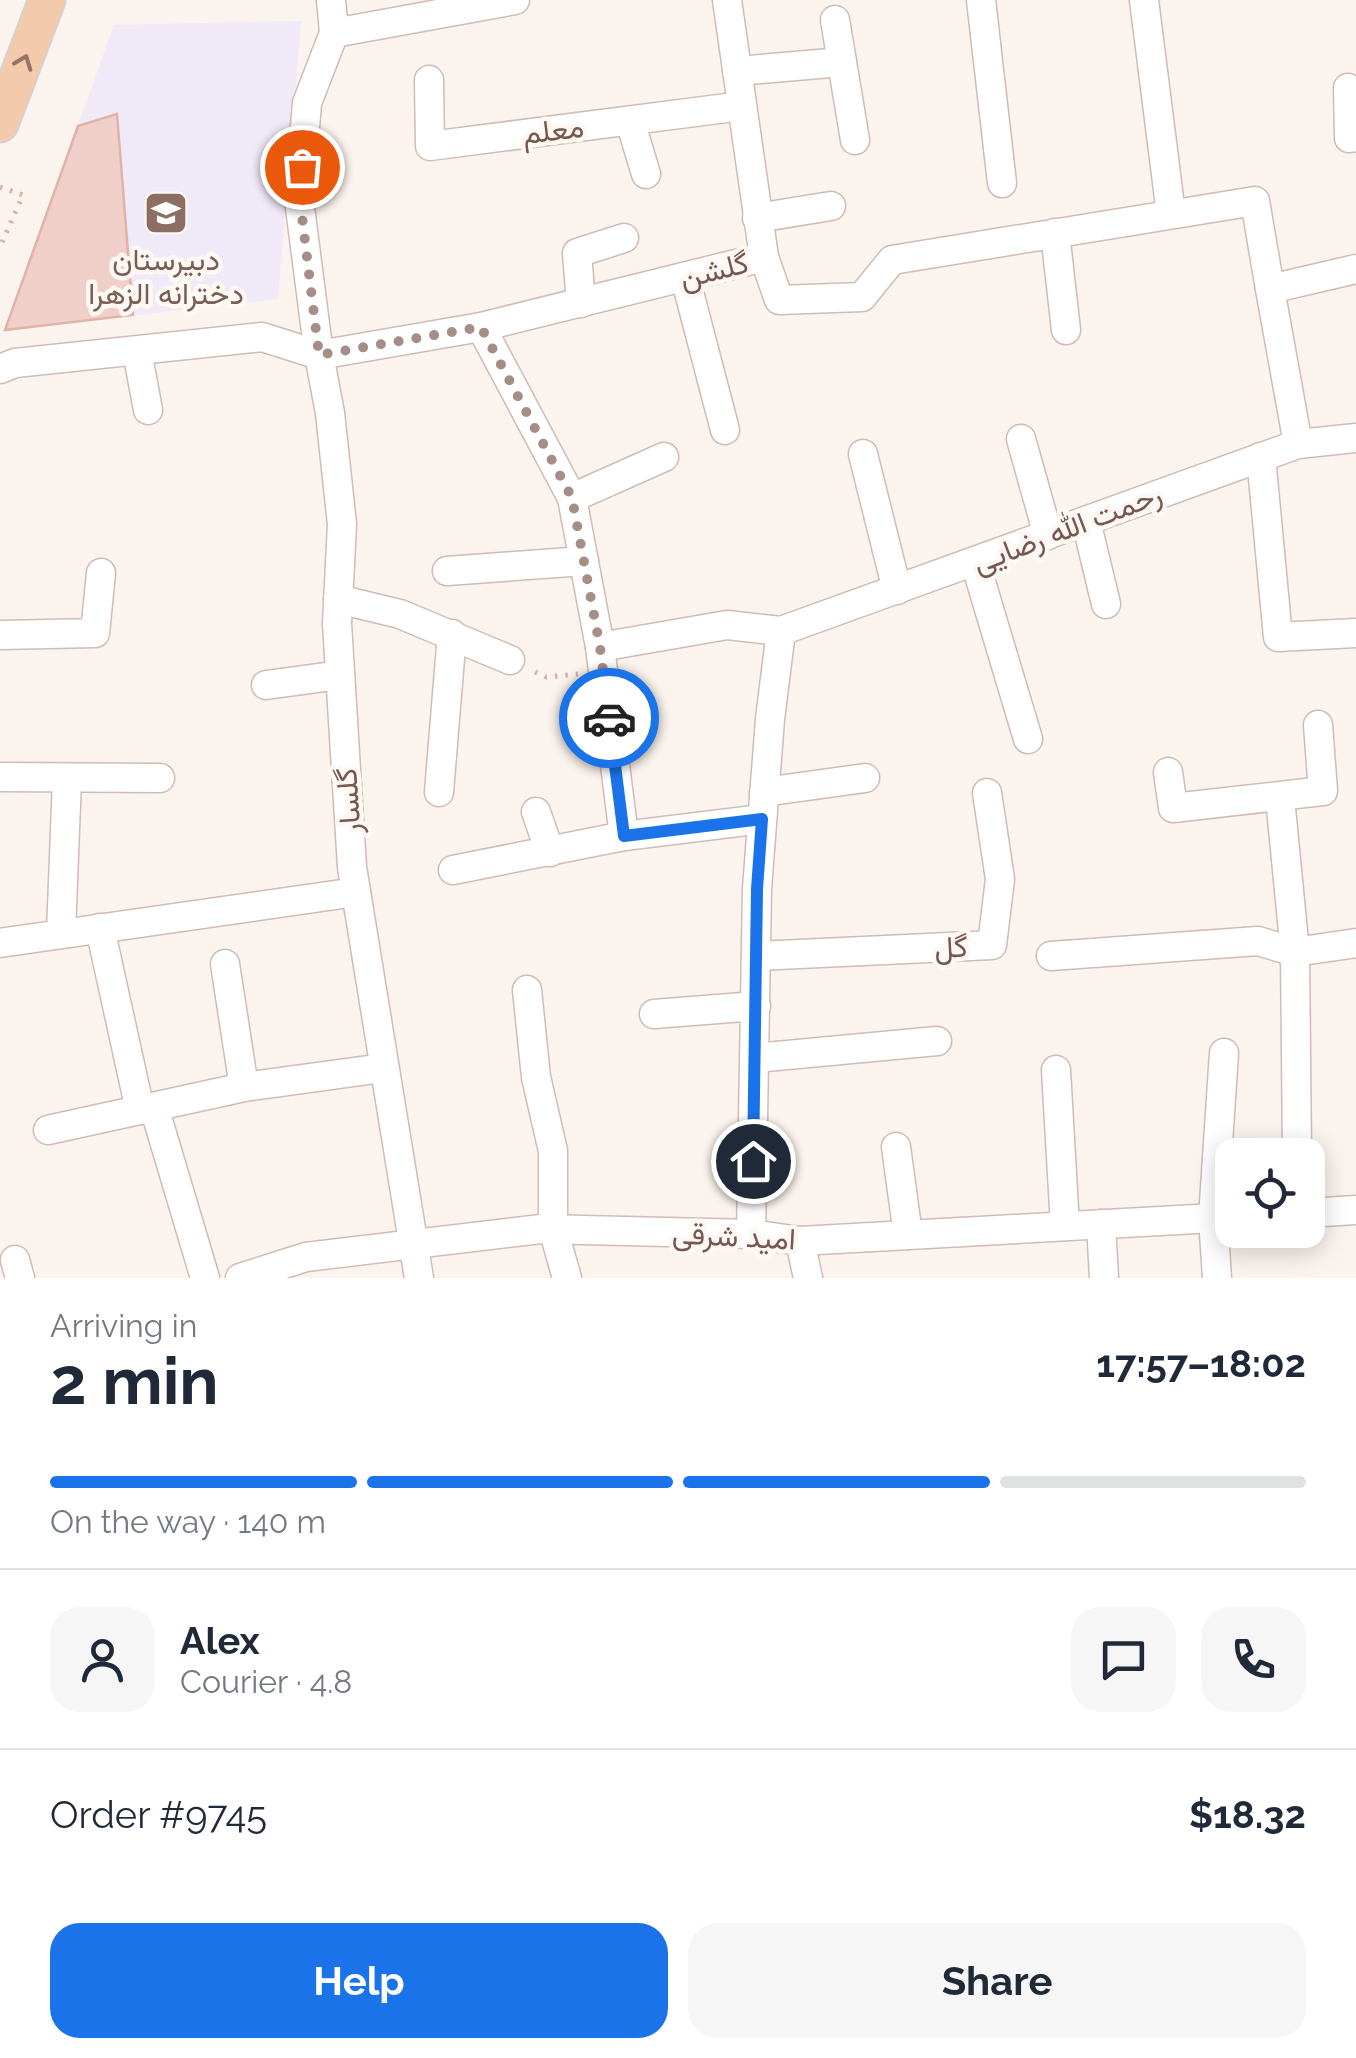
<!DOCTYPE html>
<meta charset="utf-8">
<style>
:root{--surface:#fff;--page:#f6f6f7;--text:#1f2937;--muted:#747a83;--line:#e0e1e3;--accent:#1a73e8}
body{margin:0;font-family:Raleway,Vazirmatn,sans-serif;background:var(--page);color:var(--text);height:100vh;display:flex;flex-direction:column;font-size:38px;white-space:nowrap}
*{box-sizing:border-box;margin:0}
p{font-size:32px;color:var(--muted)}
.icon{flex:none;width:55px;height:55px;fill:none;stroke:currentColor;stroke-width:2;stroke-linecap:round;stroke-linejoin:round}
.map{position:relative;height:1278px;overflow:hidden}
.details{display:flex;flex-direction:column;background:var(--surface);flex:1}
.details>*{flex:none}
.tools{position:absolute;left:1215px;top:1138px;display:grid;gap:20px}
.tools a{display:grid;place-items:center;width:110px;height:110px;border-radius:20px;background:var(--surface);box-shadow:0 5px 25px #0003;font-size:50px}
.pin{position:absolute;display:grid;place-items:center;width:85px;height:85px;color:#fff;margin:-42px;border:5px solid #fff;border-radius:50%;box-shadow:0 2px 10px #0007}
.courier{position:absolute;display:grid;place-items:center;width:100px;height:100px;margin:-50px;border:8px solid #1a73e8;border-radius:50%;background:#fff;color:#222;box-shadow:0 2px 12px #0007}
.overview em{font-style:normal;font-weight:700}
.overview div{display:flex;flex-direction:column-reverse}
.overview{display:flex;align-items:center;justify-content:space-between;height:170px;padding:0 50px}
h1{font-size:65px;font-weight:700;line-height:75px}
.bar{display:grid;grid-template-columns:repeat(4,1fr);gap:15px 10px;align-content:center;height:120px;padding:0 50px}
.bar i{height:12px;border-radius:8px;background:var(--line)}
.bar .on{background:var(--accent)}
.bar p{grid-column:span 4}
.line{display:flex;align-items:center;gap:25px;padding:0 50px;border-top:2px solid var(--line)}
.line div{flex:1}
.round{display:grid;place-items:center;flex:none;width:105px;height:105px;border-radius:30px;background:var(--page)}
.primary-button{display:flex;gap:20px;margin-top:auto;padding:20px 50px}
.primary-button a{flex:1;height:115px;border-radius:30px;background:var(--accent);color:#fff;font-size:40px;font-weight:700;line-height:115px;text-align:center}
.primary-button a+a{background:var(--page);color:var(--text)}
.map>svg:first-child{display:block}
.education{fill:#f0e9f8}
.building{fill:#efcfc7;stroke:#e0b3a9;stroke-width:2.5}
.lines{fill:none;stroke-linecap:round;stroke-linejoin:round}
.minor-casing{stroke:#d0bcb5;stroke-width:31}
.major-casing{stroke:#d9d0ce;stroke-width:39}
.path{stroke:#d4b2a9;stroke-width:5;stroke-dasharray:2.5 8;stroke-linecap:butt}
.minor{stroke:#fff;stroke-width:28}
.major{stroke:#f3cbac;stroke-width:35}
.oneway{stroke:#957468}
.done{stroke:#a58e88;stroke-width:10;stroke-dasharray:0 18}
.route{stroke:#1a73e8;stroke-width:12}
.labels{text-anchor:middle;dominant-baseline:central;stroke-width:9;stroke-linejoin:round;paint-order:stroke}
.street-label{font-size:30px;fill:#765751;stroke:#fef8f4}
.education-label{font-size:30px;fill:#785e54;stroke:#fef8f4}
</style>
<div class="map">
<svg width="1356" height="1278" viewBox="0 0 1356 1278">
<rect width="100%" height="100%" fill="#fbf3ed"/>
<path class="education" d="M301 21 278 299 5 330 114 25Z"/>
<path class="building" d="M117 114 133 315 5 330 78 126Z"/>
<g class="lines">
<defs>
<g id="minor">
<path d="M331 0 334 33 307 103 299 200 319 355 330 413 342 524 337 623 352 867 419 1278"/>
<path d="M727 0 764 257"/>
<path d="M981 0 1002 183"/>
<path d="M1144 0 1171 214"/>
<path d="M835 20 855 140"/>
<path d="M334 33 515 0"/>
<path d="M737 71 842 62"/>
<path d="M429 80 430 146 742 106"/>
<path d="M1348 88 1349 138 1356 137"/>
<path d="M630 121 646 174"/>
<path d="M757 218 831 206"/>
<path d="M1055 233 1066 330"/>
<path d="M685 277 725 430"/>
<path d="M1270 289 1298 444"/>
<path d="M581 303 577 253 624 238"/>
<path d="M481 327 572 498 600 647 624 836"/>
<path d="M137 351 148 410"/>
<path d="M0 369 15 363 262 337 319 355 481 327 764 257 779 300 862 297 892 260 1255 201 1270 289 1356 269"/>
<path d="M1021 439 1048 535"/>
<path d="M863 454 897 590"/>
<path d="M1261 457 1278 637 1356 633"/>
<path d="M572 498 664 457"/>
<path d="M1086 521 1106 604"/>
<path d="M975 562 1028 739"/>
<path d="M447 571 584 561"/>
<path d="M338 599 400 614 510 660"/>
<path d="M0 635 95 633 101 573"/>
<path d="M600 647 727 625 781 631 1298 444 1356 438"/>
<path d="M266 685 340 675"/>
<path d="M1168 772 1173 808 1323 791 1318 725"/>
<path d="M0 777 160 778"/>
<path d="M439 792 452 634"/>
<path d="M764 792 865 778"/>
<path d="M1280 798 1295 952 1297 1155"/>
<path d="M536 812 550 852"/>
<path d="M453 870 624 836 762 819"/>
<path d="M100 928 140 1110"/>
<path d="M61 933 67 779"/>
<path d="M0 943 356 892"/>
<path d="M756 956 992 945 1000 879 987 793"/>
<path d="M1051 956 1258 941 1295 952 1356 943"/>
<path d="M225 964 244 1087"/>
<path d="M527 990 536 1077 553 1151V1229L567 1278"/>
<path d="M654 1014 756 1006"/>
<path d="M756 1058 937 1041"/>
<path d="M1056 1070 1065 1226"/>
<path d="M154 1107 205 1278"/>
<path d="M48 1130 244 1087 383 1068"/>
<path d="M896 1147 908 1235"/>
<path d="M1308 1213 1356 1210"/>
<path d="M1101 1224 1104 1278"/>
<path d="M751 1234 757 889 770 719 781 631"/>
<path d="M800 1241 808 1278"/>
<path d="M15 1260 20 1278"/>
<path d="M240 1278 306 1257 541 1229 751 1234 800 1241 1232 1217"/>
<path d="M1217 1278 1213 1218 1224 1053"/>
</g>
<path id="major" d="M0 124 47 0"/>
</defs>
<use href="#minor" class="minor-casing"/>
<use href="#major" class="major-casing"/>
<g class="path">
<path d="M0 187 23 195 0 247"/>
<path d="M535 672 546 677 578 674"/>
</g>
<use href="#minor" class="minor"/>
<use href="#major" class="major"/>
</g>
<defs><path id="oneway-chevron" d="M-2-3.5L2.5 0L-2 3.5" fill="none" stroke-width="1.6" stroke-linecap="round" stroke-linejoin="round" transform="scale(2.5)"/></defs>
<use class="oneway" href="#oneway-chevron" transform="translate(24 62) rotate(-69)"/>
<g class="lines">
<path class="done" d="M302 167 300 200 319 355 481 327 572 498 600 647 609 718"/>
<path class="route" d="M609 718 624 836 762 819 757 889 753 1161"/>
</g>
<defs>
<symbol id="school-square" viewBox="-11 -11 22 22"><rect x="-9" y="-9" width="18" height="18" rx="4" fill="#8d6e63" stroke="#fef8f4"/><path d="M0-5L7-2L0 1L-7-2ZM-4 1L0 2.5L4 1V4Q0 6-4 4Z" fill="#fff"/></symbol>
</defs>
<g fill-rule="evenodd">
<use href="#school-square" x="141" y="188" width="50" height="50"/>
</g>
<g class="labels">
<g class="street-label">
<text transform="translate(553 130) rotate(-7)">معلم</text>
<text transform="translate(714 270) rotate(-14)">گلشن</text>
<text transform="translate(1067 528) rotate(-21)">رحمت الله رضایی</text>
<text transform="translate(348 801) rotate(-94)">گلسار</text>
<text transform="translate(951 947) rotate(-3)">گل</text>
<text transform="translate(734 1236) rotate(3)">امید شرقی</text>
</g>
<g class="education-label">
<text x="166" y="259">دبيرستان<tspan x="166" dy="34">دخترانه الزهرا</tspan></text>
</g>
</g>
</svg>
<div class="tools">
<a><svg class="icon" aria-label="locate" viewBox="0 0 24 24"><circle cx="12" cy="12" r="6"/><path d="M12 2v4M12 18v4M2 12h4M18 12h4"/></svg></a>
</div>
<div class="pin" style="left:302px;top:167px;background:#ea580c"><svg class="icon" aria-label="bag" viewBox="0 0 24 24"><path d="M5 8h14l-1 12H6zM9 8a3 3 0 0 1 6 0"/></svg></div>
<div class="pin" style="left:753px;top:1161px;background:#1f2937"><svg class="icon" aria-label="home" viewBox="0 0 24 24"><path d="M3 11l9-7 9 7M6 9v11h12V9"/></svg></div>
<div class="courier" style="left:609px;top:718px"><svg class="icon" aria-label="car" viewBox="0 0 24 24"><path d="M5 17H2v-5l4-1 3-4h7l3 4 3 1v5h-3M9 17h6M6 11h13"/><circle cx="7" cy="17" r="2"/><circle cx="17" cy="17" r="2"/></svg></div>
</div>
<section class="details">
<div class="overview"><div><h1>2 min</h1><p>Arriving in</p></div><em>17:57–18:02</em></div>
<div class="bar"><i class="on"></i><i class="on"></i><i class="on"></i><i></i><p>On the way · 140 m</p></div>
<div class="line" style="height:180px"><a class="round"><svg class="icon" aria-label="person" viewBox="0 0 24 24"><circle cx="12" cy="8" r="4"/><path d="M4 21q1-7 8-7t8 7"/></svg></a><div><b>Alex</b><p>Courier · 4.8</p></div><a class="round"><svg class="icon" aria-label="chat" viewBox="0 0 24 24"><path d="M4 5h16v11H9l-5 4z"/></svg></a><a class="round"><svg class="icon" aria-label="phone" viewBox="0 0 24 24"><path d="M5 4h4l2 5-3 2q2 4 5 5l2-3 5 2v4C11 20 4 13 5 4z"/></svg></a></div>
<div class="line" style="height:130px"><div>Order #9745</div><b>$18.32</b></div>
<div class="primary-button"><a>Help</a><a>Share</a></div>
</section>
